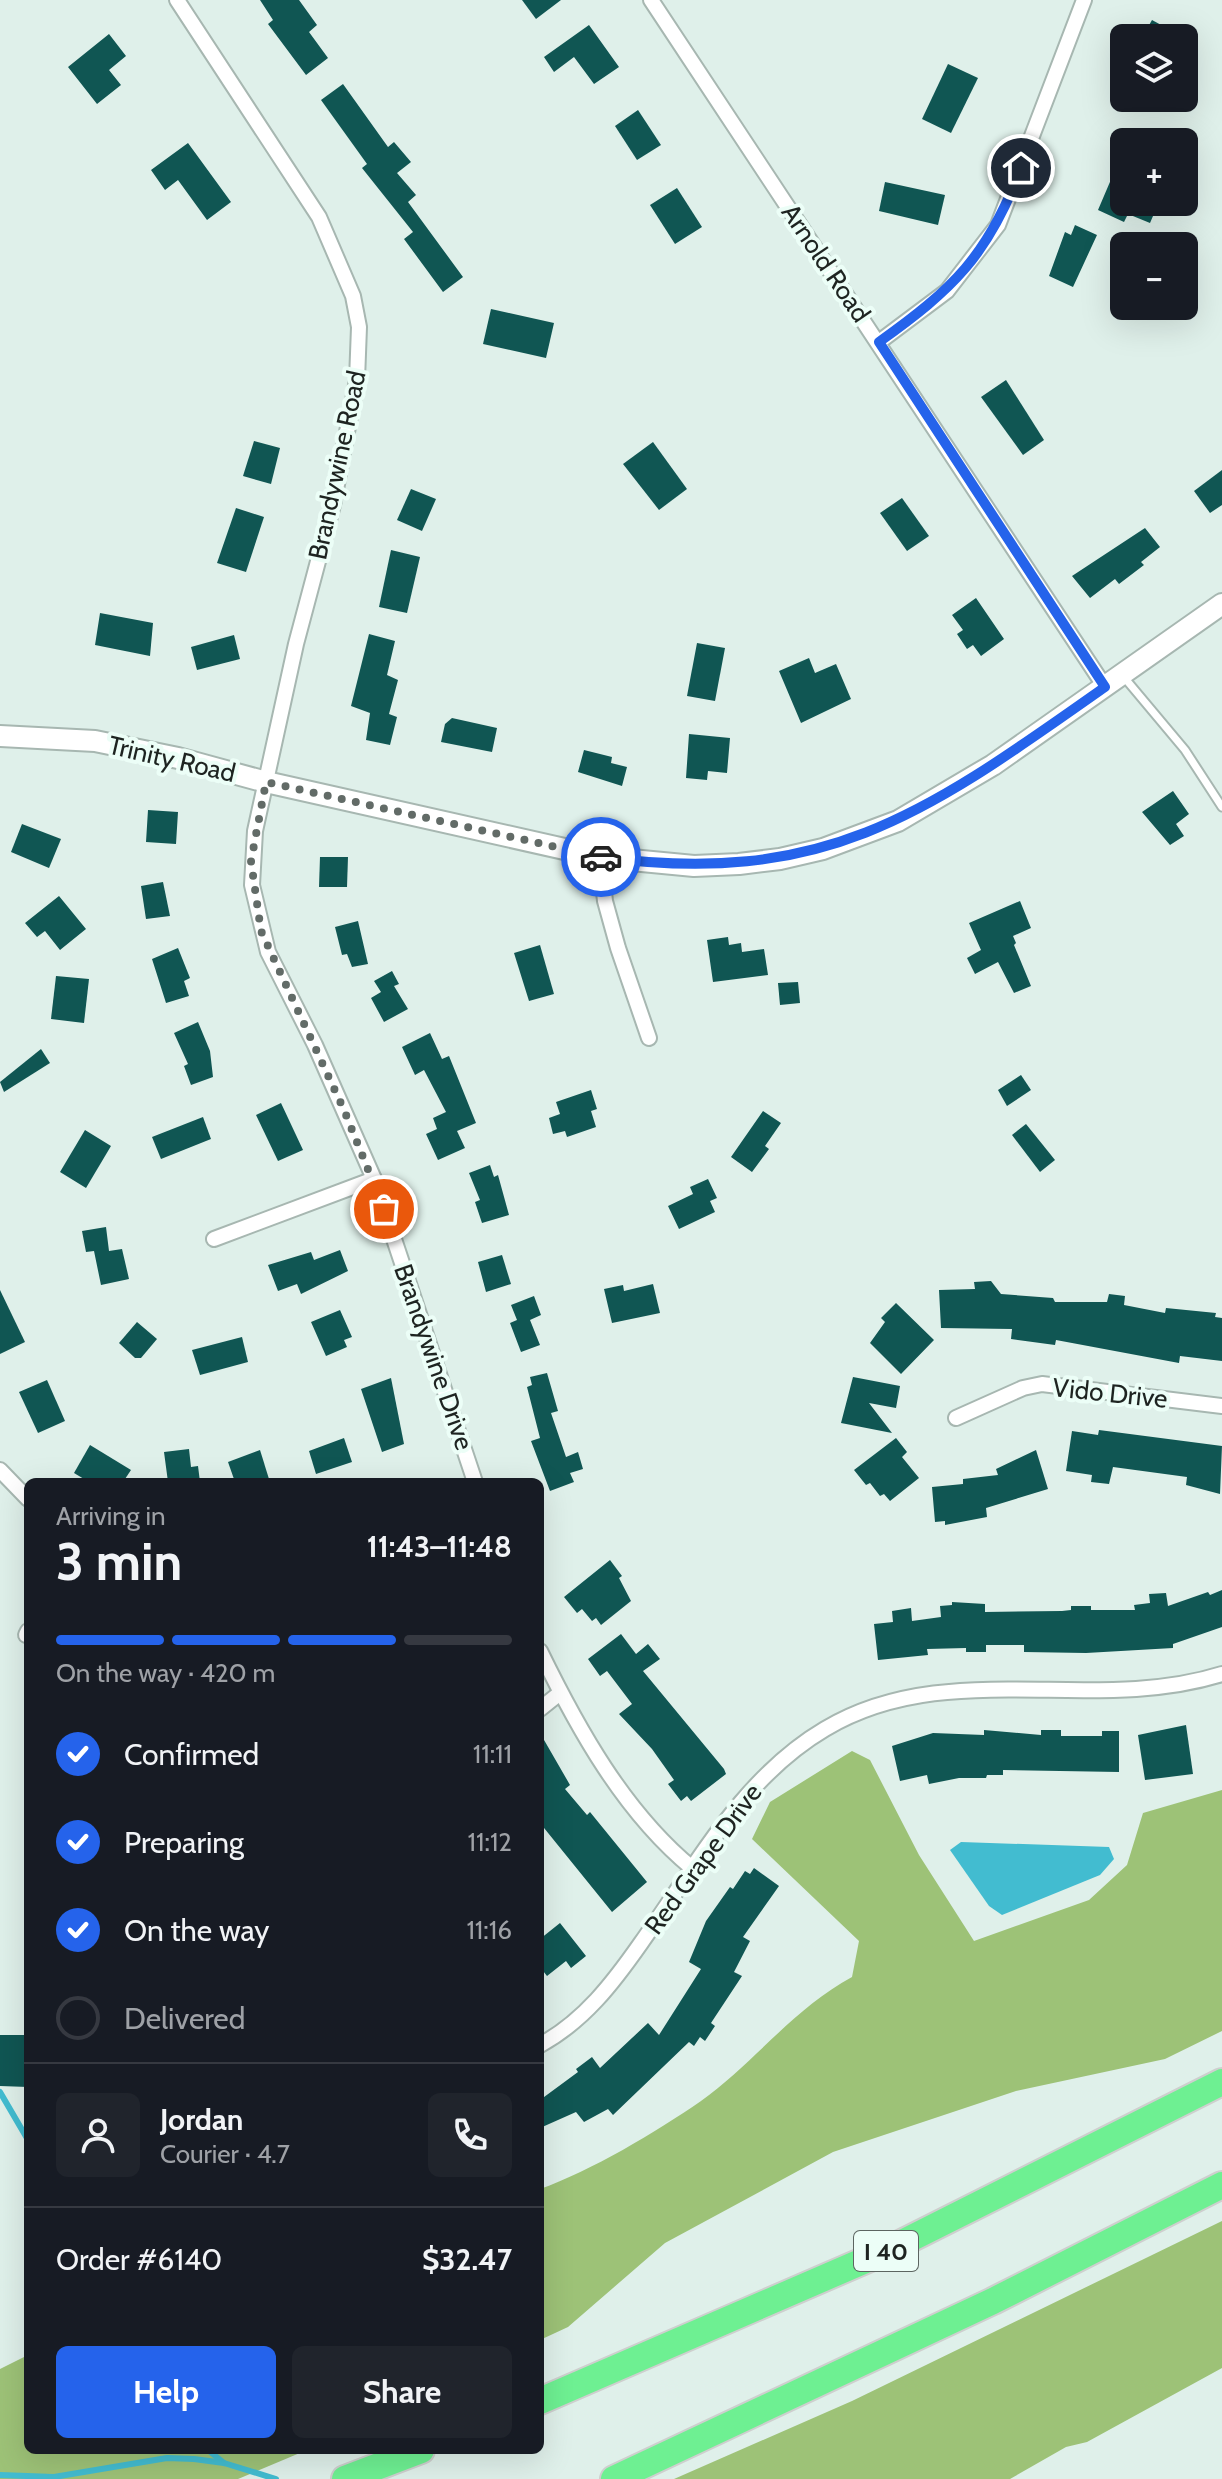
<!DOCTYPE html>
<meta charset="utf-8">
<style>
:root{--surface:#171b24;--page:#20242c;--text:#f1f3f6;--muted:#9ea1a6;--line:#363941;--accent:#2563eb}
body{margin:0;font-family:Cabin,sans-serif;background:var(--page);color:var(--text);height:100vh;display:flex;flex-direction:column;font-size:30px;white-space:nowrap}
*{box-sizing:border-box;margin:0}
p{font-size:26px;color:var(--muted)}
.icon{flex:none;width:44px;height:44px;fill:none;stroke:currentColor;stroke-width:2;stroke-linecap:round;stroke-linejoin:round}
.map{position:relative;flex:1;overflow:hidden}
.side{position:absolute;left:24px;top:1478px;width:520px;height:976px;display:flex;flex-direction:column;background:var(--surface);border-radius:12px;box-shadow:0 8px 32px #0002}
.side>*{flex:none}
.controls{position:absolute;left:1110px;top:24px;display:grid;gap:16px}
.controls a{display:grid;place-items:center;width:88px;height:88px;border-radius:12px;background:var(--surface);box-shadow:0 8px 32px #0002;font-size:40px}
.pin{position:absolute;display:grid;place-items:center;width:68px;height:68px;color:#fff;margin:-34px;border:4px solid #fff;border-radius:50%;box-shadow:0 2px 8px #0007}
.courier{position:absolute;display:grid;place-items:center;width:80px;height:80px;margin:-40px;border:6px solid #2563eb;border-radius:50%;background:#fff;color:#222;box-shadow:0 2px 10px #0007}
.headline em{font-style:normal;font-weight:700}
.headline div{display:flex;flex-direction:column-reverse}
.headline{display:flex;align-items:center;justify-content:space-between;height:136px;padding:0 32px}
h1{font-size:52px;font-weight:700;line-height:60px}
.bar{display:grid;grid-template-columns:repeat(4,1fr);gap:12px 8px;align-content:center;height:96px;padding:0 32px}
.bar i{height:10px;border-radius:6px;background:var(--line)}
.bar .on{background:var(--accent)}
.bar p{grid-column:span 4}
.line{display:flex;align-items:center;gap:20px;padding:0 32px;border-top:2px solid var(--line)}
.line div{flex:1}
.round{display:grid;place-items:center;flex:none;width:84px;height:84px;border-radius:12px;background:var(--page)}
ol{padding:0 32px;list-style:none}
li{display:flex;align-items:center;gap:24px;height:88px}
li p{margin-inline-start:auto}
li .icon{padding:8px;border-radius:50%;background:var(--accent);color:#fff;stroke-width:4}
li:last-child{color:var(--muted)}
li i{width:44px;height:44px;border:4px solid var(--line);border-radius:50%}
.action{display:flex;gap:16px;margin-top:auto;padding:16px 32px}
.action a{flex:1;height:92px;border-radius:12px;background:var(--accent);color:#fff;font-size:32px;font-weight:700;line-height:92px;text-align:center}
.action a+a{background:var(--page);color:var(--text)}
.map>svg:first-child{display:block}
.forest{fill:#9dc277}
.water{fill:#42bcd0}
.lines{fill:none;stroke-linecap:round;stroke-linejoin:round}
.stream{stroke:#42bcd0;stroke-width:6}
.building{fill:#105653}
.service-casing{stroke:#a7b7b1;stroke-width:11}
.minor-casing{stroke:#a7b7b1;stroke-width:18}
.secondary-casing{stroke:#a7b7b1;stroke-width:24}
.motorway-casing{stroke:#cecfce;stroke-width:30}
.service{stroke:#fff;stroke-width:7}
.minor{stroke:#fff;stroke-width:14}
.secondary{stroke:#fff;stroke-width:20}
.motorway{stroke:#6ef092;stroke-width:26}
.done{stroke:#626b67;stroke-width:8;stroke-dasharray:0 14.4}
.route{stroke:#2563eb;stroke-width:10}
.labels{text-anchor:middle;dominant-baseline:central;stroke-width:8;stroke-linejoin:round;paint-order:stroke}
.shield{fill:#ecfef7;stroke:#5c6561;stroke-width:2}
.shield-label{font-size:24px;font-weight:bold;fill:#1e2421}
.street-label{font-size:26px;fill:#1e2421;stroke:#ecfef7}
</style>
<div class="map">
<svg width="1222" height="2479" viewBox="0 0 1222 2479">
<rect width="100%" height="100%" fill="#dff0ea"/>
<g class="forest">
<path d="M852 1751 870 1760 919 1855 974 1941 1089 1900 1127 1865 1143 1813 1222 1790V2031L1165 2059 1016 2091 833 2152 665 2243 568 2327 540 2340V2189C591 2171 656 2132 701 2101 755 2062 793 2009 852 1977L859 1941 752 1839 770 1802Z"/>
<path d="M1222 2221V2368L1087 2442 1066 2447 1010 2479H674L852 2401Z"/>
<path d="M28 2355V2450H307L238 2479H0V2369Z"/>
</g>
<path class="water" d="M961 1842 1109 1847 1114 1859 1100 1875 1002 1915 989 1906 950 1850Z"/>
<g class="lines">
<g class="stream">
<path d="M0 2092 28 2140"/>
<path d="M208 2450 224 2463"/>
<path d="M0 2475 54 2477 167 2458 194 2459 224 2463 276 2479"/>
</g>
</g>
<g class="building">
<path d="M260 0H299L317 25 309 32 328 58 306 75 268 24 273 20Z"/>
<path d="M522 0H561L536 19Z"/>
<path d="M1152 20 1185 38H1142Z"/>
<path d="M589 25 619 67 594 84 574 57 554 72 544 57Z"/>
<path d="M109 34 126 56 109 70 121 85 97 104 68 67Z"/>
<path d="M948 64 978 78 951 133 922 119Z"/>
<path d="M343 84 388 147 394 142 411 162 397 173 416 195 408 202 463 277 443 292 404 239 413 232 362 168 367 164 321 100Z"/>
<path d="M638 110 661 145 637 160 615 126Z"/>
<path d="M188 143 231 202 207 220 178 180 165 190 151 170Z"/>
<path d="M1124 149V202H1159L1150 223 1128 214 1124 222 1098 210Z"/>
<path d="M885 182 945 195 938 225 879 211Z"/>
<path d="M677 188 702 227 675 244 650 205Z"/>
<path d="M1075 225 1097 235 1073 287 1049 276 1065 232 1071 235Z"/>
<path d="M491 309 554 323 546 358 483 344Z"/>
<path d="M1006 380 1044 440 1023 455 981 397Z"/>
<path d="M254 441 280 448 271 484 243 476Z"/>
<path d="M653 442 687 489 659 510 623 464Z"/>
<path d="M1222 470V505L1210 513 1194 491Z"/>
<path d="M411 489 436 499 422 531 397 520Z"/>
<path d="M902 498 929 536 907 551 880 513Z"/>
<path d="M236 508 264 517 246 572 217 563Z"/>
<path d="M1145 528 1160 547 1141 562 1144 565 1119 584 1115 579 1090 598 1072 576Z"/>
<path d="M391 550 420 557 407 613 379 607Z"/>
<path d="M976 598 1004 639 981 656 973 645 967 649 957 634 963 630 952 615Z"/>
<path d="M100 613 153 623 150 656 95 645Z"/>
<path d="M369 634 395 641 387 675 398 680 389 714 397 717 390 745 366 740 370 713 351 706Z"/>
<path d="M234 635 240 659 197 670 191 647Z"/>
<path d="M697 643 725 648 715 701 687 696Z"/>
<path d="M809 658 815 673 836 664 851 699 801 723 779 671Z"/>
<path d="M452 718 497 728 492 752 441 742 445 724Z"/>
<path d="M689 734 730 738 727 773 708 771 707 780 686 778Z"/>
<path d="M584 750 612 757 611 763 627 767 622 786 578 772Z"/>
<path d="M1173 791 1189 814 1176 824 1184 836 1170 845 1142 812Z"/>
<path d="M148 810 178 812 176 844 146 842Z"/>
<path d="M22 824 61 839 49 868 11 852Z"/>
<path d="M320 857H348L347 887H319Z"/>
<path d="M163 882 170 916 146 919 141 886Z"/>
<path d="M59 896 86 929 60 950 45 931 37 937 25 923Z"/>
<path d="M1020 901 1031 928 1013 936 1016 943 1014 945 1031 986 1014 993 998 962 975 974 967 958 981 950 969 923Z"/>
<path d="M358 921 368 964 352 967 347 954 342 955 335 927Z"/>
<path d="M728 937 729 945 741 943 742 952 764 949 768 975 713 982 707 940Z"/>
<path d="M540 945 554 994 529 1001 514 953Z"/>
<path d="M178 948 190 978 184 981 189 996 166 1003 152 959Z"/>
<path d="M392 971 399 984 394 986 408 1009 384 1022 371 998 381 992 374 981Z"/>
<path d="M56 976 89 979 84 1023 51 1019Z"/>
<path d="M798 982 800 1003 780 1005 778 983Z"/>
<path d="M198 1022 210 1051 213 1077 191 1085 184 1066 188 1064 174 1033Z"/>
<path d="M430 1033 442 1059 449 1056 476 1123 457 1131 465 1148 438 1160 426 1134 437 1129 433 1118 446 1112 424 1070 415 1075 402 1047Z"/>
<path d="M41 1049 50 1063 4 1092 0 1082Z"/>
<path d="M1021 1075 1031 1090 1007 1106 998 1090Z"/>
<path d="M591 1090 597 1109 591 1111 596 1127 567 1137 565 1131 553 1134 549 1118 560 1114 556 1102Z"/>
<path d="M281 1103 303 1150 278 1161 256 1115Z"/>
<path d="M763 1111 781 1123 765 1146 769 1149 752 1172 731 1157Z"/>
<path d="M203 1117 211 1139 161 1159 152 1137Z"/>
<path d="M1026 1124 1055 1160 1040 1172 1012 1135Z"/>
<path d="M85 1130 111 1146 86 1188 60 1172Z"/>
<path d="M490 1165 494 1177 498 1175 509 1215 482 1223 475 1202 480 1200 469 1173Z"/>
<path d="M708 1179 717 1198 710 1201 715 1212 679 1229 668 1206 693 1194 690 1187Z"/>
<path d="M106 1227 109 1251 122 1249 129 1279 101 1285 94 1251 86 1252 82 1231Z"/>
<path d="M340 1250 348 1271 301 1294 297 1284 278 1291 268 1265 311 1252 314 1260Z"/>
<path d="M502 1255 511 1284 486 1292 478 1262Z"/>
<path d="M991 1281 1001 1294 1053 1298 1055 1302H1107L1109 1294 1125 1296 1124 1305 1165 1313 1166 1308 1216 1313 1215 1317 1222 1318V1361L1180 1356 1179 1363 1056 1340 1055 1345 1011 1339 1012 1329 941 1328 939 1290 975 1289 974 1282Z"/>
<path d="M653 1284 660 1313 612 1323 604 1289 623 1285 624 1291Z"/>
<path d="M0 1290 25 1342 0 1354Z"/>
<path d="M534 1296 541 1315 530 1320 540 1345 521 1352 510 1323 517 1320 511 1305Z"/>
<path d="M896 1303 934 1340 901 1374 870 1343 885 1322 881 1318Z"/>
<path d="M340 1310 352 1337 344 1340 347 1347 326 1356 311 1322Z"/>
<path d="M137 1322 157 1339 141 1358H135L119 1343Z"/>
<path d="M242 1337 248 1362 200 1375 192 1350Z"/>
<path d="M547 1373 558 1411 551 1413 566 1457 578 1452 583 1469 570 1473 574 1482 550 1491 531 1441 540 1438 527 1387 532 1385 530 1377Z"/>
<path d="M853 1377 900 1386 896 1408 869 1403 892 1433 841 1423Z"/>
<path d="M391 1378 404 1444 382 1452 361 1389Z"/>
<path d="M47 1380 65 1421 38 1433 19 1392Z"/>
<path d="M1099 1430 1222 1446 1220 1494 1186 1485 1187 1477 1113 1467 1109 1484 1091 1482 1092 1475 1066 1471 1072 1431 1098 1435Z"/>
<path d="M344 1438 352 1462 316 1474 309 1451Z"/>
<path d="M896 1438 907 1452 902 1457 919 1478 890 1501 884 1494 880 1496 870 1483 866 1485 854 1470Z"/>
<path d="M90 1445 131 1470 123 1482H89L74 1473Z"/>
<path d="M189 1449 191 1467 198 1466 200 1482H168L164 1452Z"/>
<path d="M260 1450 269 1479 235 1482 228 1462Z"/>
<path d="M1036 1450 1048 1489 986 1508 987 1517 945 1525V1521L935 1522 932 1487 963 1484V1479L998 1475 996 1469Z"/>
<path d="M610 1560 622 1576 619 1578 631 1601 601 1625 596 1618 592 1621 582 1609 577 1613 564 1597Z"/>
<path d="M1222 1590V1627L1173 1644V1648L1086 1653 1024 1652V1645H986V1652H966V1648L927 1649 928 1655 878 1660 874 1624 893 1622 892 1611 911 1608 912 1621 941 1617 940 1606 952 1605V1602L985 1604V1612L1062 1611 1071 1610V1606H1091V1610H1135L1134 1605 1150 1603 1149 1594 1166 1593 1168 1606 1208 1592 1210 1595Z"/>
<path d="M621 1634 636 1654 648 1644 660 1659 643 1671 724 1769 726 1774 691 1801 687 1796 681 1801 668 1784 674 1780 652 1749 619 1714 632 1704 607 1671 600 1676 588 1659Z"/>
<path d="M1186 1725 1193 1774 1145 1780 1138 1735Z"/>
<path d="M984 1730 1041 1735V1730H1061V1736H1102V1731H1119V1772L1003 1770V1775H987L986 1778H959L929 1784 927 1775 900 1781 892 1746 933 1733 984 1735Z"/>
<path d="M540 1733 570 1785 565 1789 587 1815 590 1812 647 1882 612 1912 540 1823Z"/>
<path d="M754 1868 779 1886 743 1937 750 1941 734 1972 742 1976 711 2023 715 2026 705 2041 700 2037 694 2046 689 2042 613 2115 608 2109 584 2122 576 2112 540 2128V2100L578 2072 576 2069 592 2057 600 2068 648 2023 659 2035 701 1969 689 1962 706 1921 730 1887 733 1889 745 1871 750 1874Z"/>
<path d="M560 1923 586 1956 571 1968 566 1961 547 1976 540 1967V1939Z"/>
<path d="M0 2035H28V2087L0 2086Z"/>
</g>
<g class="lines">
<defs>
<path id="service" d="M1123 676 1185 750 1222 807"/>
<g id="minor">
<path d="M177 0 319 217 353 296 359 327 357 380 333 505 296 644 255 831 252 885 268 952 315 1045 374 1179 475 1482"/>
<path d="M651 0 1105 687"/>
<path d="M879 342 947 291 998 225 1084 0"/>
<path d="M600 857 605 901 618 948 649 1038"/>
<path d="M214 1239 374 1179"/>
<path d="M956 1418 1023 1388 1042 1384 1222 1406"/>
<path d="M0 1470 28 1499"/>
<path d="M26 1635 28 1631"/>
<path d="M540 1651C578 1729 624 1812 692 1868"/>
<path d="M540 1709 560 1693"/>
<path d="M540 2045C584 2021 613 1983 641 1943 696 1866 742 1778 825 1729 947 1656 1092 1715 1222 1674"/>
</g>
<path id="secondary" d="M0 736 95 741 178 758 266 782 600 857 694 866 739 864 780 859 823 849 898 821 993 765 1222 604"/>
<g id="motorway">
<path d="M540 2401 884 2252 1222 2082"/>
<path d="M345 2479 421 2450"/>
<path d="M614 2479 993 2301 1222 2185"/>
</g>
</defs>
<use href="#service" class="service-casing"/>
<use href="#minor" class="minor-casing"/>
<use href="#secondary" class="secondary-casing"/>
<use href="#motorway" class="motorway-casing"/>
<use href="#service" class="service"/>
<use href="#minor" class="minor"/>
<use href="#secondary" class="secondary"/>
<use href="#motorway" class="motorway"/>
</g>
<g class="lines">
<path class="done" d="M384 1209 344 1110 261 931 251 861 266 782 601 857"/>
<path class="route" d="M601 857C827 888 929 811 1105 687L879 342C953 289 988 256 1021 168"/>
</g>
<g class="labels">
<rect class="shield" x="854" y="2231" width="64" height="40" rx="6"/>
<g class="shield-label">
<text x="886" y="2251">I 40</text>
</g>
<g class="street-label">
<text transform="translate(826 263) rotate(56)">Arnold Road</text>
<text transform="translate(337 465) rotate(-78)">Brandywine Road</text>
<text transform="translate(172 759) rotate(13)">Trinity Road</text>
<text transform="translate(434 1357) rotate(71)">Brandywine Drive</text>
<text transform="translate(1110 1393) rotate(6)">Vido Drive</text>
<text transform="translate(703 1859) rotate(-54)">Red Grape Drive</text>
</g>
</g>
</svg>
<div class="controls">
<a><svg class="icon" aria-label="layers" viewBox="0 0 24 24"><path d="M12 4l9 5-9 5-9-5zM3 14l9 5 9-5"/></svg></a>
<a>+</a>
<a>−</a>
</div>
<div class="pin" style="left:384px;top:1209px;background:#ea580c"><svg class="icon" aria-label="bag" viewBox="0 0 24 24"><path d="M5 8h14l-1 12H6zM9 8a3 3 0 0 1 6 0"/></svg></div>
<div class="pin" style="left:1021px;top:168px;background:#1f2937"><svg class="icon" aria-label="home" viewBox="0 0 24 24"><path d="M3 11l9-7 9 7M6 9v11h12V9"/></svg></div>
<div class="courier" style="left:601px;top:857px"><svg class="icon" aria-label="car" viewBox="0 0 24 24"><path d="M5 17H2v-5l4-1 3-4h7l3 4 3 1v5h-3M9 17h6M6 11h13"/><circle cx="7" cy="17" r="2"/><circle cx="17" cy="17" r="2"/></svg></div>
<section class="side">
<div class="headline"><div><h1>3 min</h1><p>Arriving in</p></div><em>11:43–11:48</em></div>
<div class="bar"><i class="on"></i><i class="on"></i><i class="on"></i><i></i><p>On the way · 420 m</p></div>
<ol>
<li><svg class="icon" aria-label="check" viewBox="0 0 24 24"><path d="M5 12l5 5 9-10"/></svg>Confirmed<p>11:11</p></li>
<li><svg class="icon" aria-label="check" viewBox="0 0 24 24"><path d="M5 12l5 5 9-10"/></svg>Preparing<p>11:12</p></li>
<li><svg class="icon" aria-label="check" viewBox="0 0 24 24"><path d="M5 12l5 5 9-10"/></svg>On the way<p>11:16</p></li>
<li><i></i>Delivered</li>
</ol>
<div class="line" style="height:144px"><a class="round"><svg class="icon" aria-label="person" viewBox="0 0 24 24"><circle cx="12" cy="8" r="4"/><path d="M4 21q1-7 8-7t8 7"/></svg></a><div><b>Jordan</b><p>Courier · 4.7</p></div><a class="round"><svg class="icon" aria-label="phone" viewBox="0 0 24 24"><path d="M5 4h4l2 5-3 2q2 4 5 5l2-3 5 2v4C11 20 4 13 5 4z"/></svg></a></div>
<div class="line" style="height:104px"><div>Order #6140</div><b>$32.47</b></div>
<div class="action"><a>Help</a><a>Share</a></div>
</section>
</div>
